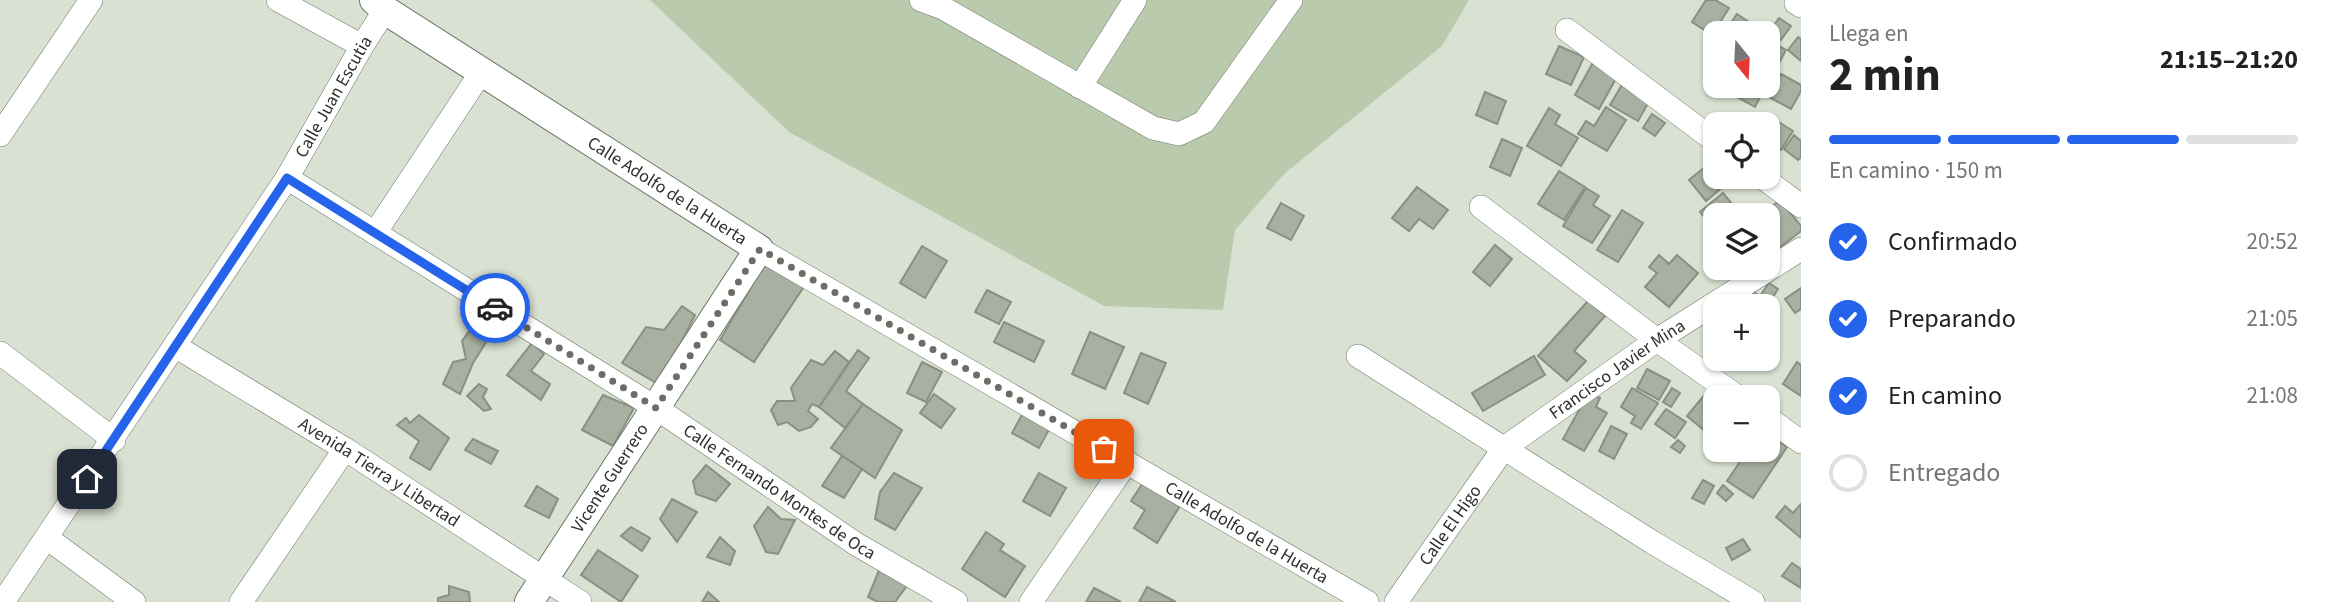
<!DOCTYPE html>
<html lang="es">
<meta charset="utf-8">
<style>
:root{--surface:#fff;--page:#f6f6f6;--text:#222;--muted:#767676;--line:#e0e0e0;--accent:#2563eb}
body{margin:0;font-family:"Source Sans 3",sans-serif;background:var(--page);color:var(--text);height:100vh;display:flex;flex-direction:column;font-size:26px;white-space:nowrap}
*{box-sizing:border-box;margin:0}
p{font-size:23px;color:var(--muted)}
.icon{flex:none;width:38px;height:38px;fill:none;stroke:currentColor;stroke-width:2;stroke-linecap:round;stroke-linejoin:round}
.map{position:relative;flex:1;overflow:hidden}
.sheet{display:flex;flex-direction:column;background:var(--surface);width:525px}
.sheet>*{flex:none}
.needle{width:46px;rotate:162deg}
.fabs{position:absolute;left:1703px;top:21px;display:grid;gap:14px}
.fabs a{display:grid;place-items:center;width:77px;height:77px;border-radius:14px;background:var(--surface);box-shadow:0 2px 5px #0004;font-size:35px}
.pin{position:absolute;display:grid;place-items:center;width:60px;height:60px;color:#fff;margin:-30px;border-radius:14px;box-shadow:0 4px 10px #0006}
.courier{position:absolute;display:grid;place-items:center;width:70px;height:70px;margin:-35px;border:5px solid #2563eb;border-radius:50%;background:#fff;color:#222;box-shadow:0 2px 9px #0007}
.summary em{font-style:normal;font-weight:700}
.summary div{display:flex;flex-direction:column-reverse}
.summary{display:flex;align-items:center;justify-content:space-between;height:119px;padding:0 28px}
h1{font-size:46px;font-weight:700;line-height:52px}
.bar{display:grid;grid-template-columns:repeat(4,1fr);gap:10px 7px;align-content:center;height:84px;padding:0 28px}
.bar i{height:9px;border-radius:5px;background:var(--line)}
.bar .active{background:var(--accent)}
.bar p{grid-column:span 4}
ol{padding:0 28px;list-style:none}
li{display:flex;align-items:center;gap:21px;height:77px}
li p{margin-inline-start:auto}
li .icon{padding:7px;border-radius:50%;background:var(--accent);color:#fff;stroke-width:4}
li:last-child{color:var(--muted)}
li i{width:38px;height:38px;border:4px solid var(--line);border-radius:50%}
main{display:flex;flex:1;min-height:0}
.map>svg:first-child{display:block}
.green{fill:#bacaac}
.building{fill:#a8b0a1;stroke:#889082;stroke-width:2}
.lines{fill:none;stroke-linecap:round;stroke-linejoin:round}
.minor-casing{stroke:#6f7769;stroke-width:24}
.tertiary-casing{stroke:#6f7769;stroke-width:30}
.minor{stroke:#fff;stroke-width:23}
.tertiary{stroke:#fff;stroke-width:28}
.done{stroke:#6a6f65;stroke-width:7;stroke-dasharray:0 12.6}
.route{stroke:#2563eb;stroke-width:9}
.labels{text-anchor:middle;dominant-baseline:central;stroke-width:5;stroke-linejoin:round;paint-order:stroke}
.street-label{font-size:18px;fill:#2e312b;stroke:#fff}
</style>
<main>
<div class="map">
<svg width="1801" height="602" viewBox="0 0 1801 602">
<rect width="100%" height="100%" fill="#d9e1d2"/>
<path class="green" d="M650 0H1469L1442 46 1285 173 1235 230 1223 310 1104 306 789 132Z"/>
<g class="building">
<path d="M1706 0H1715L1729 8 1712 35 1692 22Z"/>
<path d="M1737 14 1761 30 1759 33H1724Z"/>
<path d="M1779 18 1791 26 1781 40 1769 32Z"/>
<path d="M1798 37 1801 39V61L1788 50Z"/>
<path d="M1768 40 1786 50 1768 84Z"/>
<path d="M1559 46 1584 57 1571 85 1546 74Z"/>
<path d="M1595 59 1619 73 1599 109 1575 95Z"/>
<path d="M1781 74 1801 85V91L1791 109 1769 97Z"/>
<path d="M1623 83 1651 98 1638 121 1610 105Z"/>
<path d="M1733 86H1766L1755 107 1730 93Z"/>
<path d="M1485 92 1506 101 1497 124 1476 115Z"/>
<path d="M1606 107 1626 120 1607 151 1578 134 1586 121 1594 126Z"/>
<path d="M1549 108 1560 115 1555 124 1578 138 1561 166 1527 146Z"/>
<path d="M1652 114 1665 123 1655 136 1643 128Z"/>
<path d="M1777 121 1793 131 1781 150 1768 142V135Z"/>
<path d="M1794 135 1801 141V157L1798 160 1784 149Z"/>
<path d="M1502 139 1522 148 1510 176 1490 167Z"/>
<path d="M1709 164 1715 172V177H1719L1725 185 1706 201 1689 180Z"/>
<path d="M1559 171 1585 187 1564 220 1538 204Z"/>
<path d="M1417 187 1448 210 1433 229 1419 219 1409 231 1392 218Z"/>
<path d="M1586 188 1599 196 1593 205 1610 216 1592 243 1563 226Z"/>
<path d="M1723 193 1741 215H1715V231L1700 212Z"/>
<path d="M1780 200 1801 226V231L1770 255 1768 251V215H1761Z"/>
<path d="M1281 203 1304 216 1291 240 1267 228Z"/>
<path d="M1622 210 1643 223 1618 262 1597 250Z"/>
<path d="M1495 245 1512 259 1490 286 1473 272Z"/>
<path d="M922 246 947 261 925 298 900 283Z"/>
<path d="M1659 255 1669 264 1677 255 1698 273 1669 307 1645 287 1657 273 1649 267Z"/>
<path d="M767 260 807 282 754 362 720 340Z"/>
<path d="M1769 283 1778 289 1767 306H1755L1742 297 1747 288 1760 296Z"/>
<path d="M1801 288V309L1795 313 1785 299Z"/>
<path d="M987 290 1011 302 999 324 975 312Z"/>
<path d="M1588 301 1605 316 1574 351 1586 361 1567 381 1538 356Z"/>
<path d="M682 306 695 315 660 385 622 363 646 327 664 330Z"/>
<path d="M1004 322 1044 341 1034 362 994 342Z"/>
<path d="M472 327 495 328 473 363 460 394 443 384 453 362 466 359 462 341Z"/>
<path d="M1090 332 1124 347 1105 389 1072 374Z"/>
<path d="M532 343 544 354 531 371 550 384 541 400 507 375Z"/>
<path d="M858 350 869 358 846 391 863 404 845 428 819 407Z"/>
<path d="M835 351 849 362 819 407 812 404 808 411 818 419 811 427 799 431 787 422 778 425 771 410 777 401H795L791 388 811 360 823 365Z"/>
<path d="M1141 353 1166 363 1148 404 1124 393Z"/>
<path d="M1534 356 1545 375 1483 411 1472 393Z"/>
<path d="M922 362 942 372 926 402 907 393Z"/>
<path d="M1797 362 1801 365V396L1783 384Z"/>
<path d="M1647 369 1670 381 1659 400 1637 388Z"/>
<path d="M479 384 487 389 483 397 491 409 484 411 467 396Z"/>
<path d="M1632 388 1658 403 1641 429 1631 423 1635 416 1621 407Z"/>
<path d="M1672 388 1680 393 1671 407 1663 402Z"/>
<path d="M1589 392 1600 398 1596 407 1607 413 1584 451 1563 439Z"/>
<path d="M1706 393 1715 400V418L1705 431 1687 416Z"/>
<path d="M934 394 955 409 941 428 920 413Z"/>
<path d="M603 395 634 408 613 446 582 430Z"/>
<path d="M863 404 902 430 875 478 831 448Z"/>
<path d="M1666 409 1686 422 1675 438 1655 424Z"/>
<path d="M1024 411 1051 426 1039 448 1012 433Z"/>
<path d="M419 415 449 438 430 470 410 458 419 441 397 425 406 418 410 423Z"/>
<path d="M1611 426 1627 434 1614 459 1599 451Z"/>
<path d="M1768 434 1787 447 1753 498 1727 481 1748 450H1768Z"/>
<path d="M473 439 498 451 491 464 465 450Z"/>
<path d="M1678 440 1685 446 1680 453 1671 447Z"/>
<path d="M842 456 862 469 844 498 822 486Z"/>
<path d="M706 465 730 484 716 501 696 494 693 481Z"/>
<path d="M894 473 922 488 895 530 875 519 880 492Z"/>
<path d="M1039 473 1066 488 1050 516 1023 501Z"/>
<path d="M1146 478 1183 501 1157 543 1134 528 1145 510 1131 501Z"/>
<path d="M1703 480 1714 486 1704 504 1692 498Z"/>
<path d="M1723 485 1733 494 1726 501 1717 493Z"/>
<path d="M537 486 558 499 549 518 525 506Z"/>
<path d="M672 499 697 512 677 542 660 519Z"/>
<path d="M1801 504V538L1776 517 1785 506 1793 513Z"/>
<path d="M768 507 781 519 795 520 778 554 766 552 754 526Z"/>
<path d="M631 527 650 538 642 551 621 536Z"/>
<path d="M986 532 1004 544 1000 550 1025 566 1005 597 962 569Z"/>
<path d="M720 537 735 551 730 565 707 557Z"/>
<path d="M1743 539 1750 550 1732 560 1726 548Z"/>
<path d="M598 550 638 576 621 602 581 575Z"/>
<path d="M1792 563 1801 569V588L1782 576Z"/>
<path d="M880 568 909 583 895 602H878L868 597Z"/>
<path d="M449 586 469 592 470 602H438V598L449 595Z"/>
<path d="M1147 587 1176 602H1139Z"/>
<path d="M1094 588 1121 602H1086Z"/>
<path d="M708 592 719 602H702Z"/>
</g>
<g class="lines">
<defs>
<g id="minor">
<path d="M278 0 362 46"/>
<path d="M921 0 943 8 1153 128 1179 134 1204 122 1291 0"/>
<path d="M1796 3 1801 6"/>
<path d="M1567 30 1715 141"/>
<path d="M1080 87 1135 0"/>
<path d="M0 135 91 0"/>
<path d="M1762 177 1801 206"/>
<path id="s1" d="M287 178 656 408 856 544 956 602"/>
<path d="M1481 207 1657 340 1738 397"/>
<path d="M375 233 482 71"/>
<path id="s2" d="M759 249 1367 602"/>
<path id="s3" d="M175 346 345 449 580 602"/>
<path d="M0 353 114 440"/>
<path d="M1358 356 1652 542 1753 602"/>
<path d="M1768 418 1801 442"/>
<path d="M47 538 134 602"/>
<path id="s4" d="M3 602 287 178 362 46 385 10"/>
<path d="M241 602 345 449"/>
<path d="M1031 602 1127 462"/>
<path id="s5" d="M1396 602 1504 448 1657 340 1801 249"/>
</g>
<g id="tertiary">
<path id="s6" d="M374 0 385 10 759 249 529 602"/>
</g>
</defs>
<use href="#minor" class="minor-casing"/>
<use href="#tertiary" class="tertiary-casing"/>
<use href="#minor" class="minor"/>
<use href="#tertiary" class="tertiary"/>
</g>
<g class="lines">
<path class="done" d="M495 308 656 408 760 249 1104 449"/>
<path class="route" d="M87 479 287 178 495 308"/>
</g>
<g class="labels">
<g class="street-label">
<text stroke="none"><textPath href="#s4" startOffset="604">Calle Juan Escutia</textPath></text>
<text stroke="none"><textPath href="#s6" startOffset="350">Calle Adolfo de la Huerta</textPath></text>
<text stroke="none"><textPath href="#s5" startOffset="326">Francisco Javier Mina</textPath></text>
<text stroke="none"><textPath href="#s3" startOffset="240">Avenida Tierra y Libertad</textPath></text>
<text transform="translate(610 478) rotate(-57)">Vicente Guerrero</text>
<text stroke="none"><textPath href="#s1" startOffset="584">Calle Fernando Montes de Oca</textPath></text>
<text stroke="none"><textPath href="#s5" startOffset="94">Calle El Higo</textPath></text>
<text stroke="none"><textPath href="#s2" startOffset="564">Calle Adolfo de la Huerta</textPath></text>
</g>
</g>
</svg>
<div class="fabs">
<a><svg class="needle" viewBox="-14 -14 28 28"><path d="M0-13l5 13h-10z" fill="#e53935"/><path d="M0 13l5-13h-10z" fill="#767676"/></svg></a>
<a><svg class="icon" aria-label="locate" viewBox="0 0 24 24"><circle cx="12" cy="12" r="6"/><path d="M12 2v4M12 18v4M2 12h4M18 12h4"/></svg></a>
<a><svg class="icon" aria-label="layers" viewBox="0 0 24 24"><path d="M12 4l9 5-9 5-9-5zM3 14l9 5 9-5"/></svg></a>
<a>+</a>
<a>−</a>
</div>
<div class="pin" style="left:1104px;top:449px;background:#ea580c"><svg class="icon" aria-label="bag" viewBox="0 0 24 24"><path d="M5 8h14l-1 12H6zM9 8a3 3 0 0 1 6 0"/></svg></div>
<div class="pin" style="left:87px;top:479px;background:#1f2937"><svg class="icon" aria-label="home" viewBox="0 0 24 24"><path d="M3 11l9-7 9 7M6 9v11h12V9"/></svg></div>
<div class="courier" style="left:495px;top:308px"><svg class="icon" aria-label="car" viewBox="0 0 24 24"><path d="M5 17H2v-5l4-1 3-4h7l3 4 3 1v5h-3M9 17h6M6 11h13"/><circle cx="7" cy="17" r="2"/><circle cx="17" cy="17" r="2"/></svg></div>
</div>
<section class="sheet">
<div class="summary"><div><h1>2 min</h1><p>Llega en</p></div><em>21:15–21:20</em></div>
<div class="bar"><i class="active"></i><i class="active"></i><i class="active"></i><i></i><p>En camino · 150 m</p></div>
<ol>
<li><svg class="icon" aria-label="check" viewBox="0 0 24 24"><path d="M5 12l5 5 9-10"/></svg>Confirmado<p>20:52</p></li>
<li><svg class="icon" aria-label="check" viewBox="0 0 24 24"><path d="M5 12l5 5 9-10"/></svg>Preparando<p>21:05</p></li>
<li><svg class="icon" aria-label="check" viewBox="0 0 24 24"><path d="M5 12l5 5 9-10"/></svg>En camino<p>21:08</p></li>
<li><i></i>Entregado</li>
</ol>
</section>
</main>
